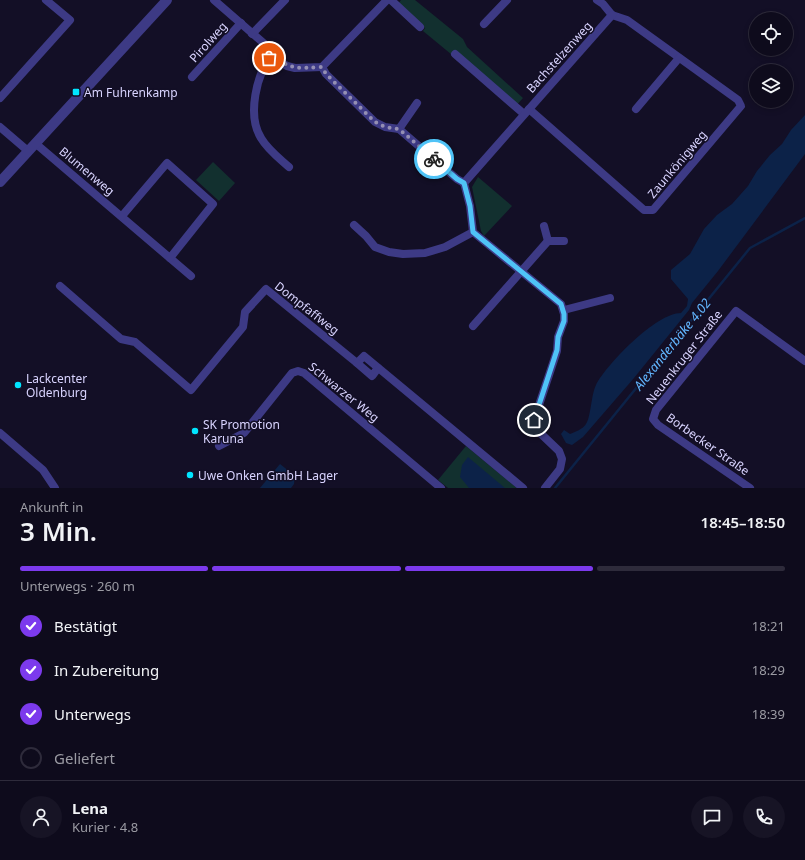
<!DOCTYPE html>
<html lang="de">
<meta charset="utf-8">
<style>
:root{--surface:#0e0b1c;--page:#171425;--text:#f1f3f6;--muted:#9b9ba3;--line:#2e2b3b;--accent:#7c3aed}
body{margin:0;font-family:"Noto Sans",sans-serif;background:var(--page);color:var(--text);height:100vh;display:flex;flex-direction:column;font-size:15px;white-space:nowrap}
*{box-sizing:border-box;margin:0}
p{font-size:13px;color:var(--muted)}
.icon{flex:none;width:22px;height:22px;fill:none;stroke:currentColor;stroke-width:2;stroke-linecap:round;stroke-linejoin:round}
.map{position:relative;height:488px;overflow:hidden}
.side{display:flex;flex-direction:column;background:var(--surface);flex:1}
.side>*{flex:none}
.controls{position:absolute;left:749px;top:12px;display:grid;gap:8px}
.controls a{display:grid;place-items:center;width:44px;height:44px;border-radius:50%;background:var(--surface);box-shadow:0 2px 6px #0003,0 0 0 1px var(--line);font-size:20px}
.pin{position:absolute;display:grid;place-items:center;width:34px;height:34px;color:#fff;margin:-17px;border:2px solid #fff;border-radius:50%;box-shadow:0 1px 4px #0007}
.courier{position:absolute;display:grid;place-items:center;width:40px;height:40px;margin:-20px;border:3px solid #4fc3f7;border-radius:50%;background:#fff;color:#222;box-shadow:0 1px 5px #0007}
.summary em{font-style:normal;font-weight:600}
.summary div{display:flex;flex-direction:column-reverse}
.summary{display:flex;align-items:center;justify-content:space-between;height:68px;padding:0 20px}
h1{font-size:26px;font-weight:600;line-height:30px}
.bar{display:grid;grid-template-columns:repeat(4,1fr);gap:6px 4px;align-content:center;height:48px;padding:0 20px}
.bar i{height:5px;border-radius:3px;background:var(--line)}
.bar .on{background:var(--accent)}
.bar p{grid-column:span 4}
.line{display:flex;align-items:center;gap:10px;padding:0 20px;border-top:1px solid var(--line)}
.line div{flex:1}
.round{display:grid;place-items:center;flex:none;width:42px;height:42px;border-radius:21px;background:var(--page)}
ol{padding:0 20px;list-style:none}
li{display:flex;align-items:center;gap:12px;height:44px}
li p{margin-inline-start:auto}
li .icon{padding:4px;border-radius:50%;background:var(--accent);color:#fff;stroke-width:4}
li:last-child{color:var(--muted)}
li i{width:22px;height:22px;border:2px solid var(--line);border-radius:50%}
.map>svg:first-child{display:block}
.green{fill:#12302f}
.water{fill:#0c2248}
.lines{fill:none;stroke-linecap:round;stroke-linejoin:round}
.stream{stroke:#0c2248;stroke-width:2.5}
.minor{stroke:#3d3a85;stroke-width:8}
.tertiary{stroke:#3d3a85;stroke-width:10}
.done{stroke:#948fb3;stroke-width:4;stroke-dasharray:0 7.2}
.route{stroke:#4fc3f7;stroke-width:5}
.poi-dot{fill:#00e5ff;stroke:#130f26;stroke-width:1.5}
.labels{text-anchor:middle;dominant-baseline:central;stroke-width:3;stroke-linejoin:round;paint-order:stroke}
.street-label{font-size:12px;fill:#d9d4ff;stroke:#130f26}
.poi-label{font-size:12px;fill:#d9d4ff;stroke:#130f26;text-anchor:start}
.water-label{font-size:13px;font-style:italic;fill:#62b6ff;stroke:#130f26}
</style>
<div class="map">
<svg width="805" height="488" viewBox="0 0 805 488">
<rect width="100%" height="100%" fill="#130f26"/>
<g class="green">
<path d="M401 0H415L463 39 467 47 523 98 515 107 423 31 425 28 398 4Z"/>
<path d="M213 162 235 183 219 201 196 180Z"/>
<path d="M478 177 512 206 484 236 481 231 472 187Z"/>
<path d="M466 446 517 488H448L438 480Z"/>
</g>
<g class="water">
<path d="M805 115V154L718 271 692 303 689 310 634 378 583 437 572 445 566 443 561 434 564 430 570 434C575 432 583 429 586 424 591 417 591 395 596 385 607 364 656 313 681 313L687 306 688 299 671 279V270L690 254 704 229 717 215 732 204 748 186 757 171 770 155 782 144 791 130Z"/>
<path d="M468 457 505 488H469L460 477 462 465Z"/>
<path d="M280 464 295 476 294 484 291 488H260Z"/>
</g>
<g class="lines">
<path class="stream" d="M555 488 750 248 805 218"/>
<g class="minor">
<path d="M214 0 267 46 279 61 287 66 295 68 322 67 387 0"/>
<path d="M391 0 420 27"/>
<path d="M597 0 603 4 612 15"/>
<path d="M484 24 507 0"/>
<path d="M252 34 285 0"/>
<path d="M273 54C256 73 247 116 261 138 268 150 279 158 289 167"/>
<path d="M455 54 524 114"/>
<path d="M322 67 326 74 375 122 385 127 399 129 457 179 464 183"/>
<path d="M192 77 241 23"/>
<path d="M0 98 70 20 46 0"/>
<path d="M529 109 644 210H653L741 106 738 100 627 20 612 15"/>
<path d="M636 109 679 58"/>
<path d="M0 127 28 151"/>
<path d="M399 129 417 103"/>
<path d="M35 143 191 276"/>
<path d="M122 216 167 163 213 204 170 258"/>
<path d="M354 225 366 236 375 247 389 252 403 254 425 253 445 247 473 232"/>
<path d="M544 226 548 241"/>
<path d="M60 286 121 339 135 342 191 390 243 327 245 312 266 289 357 363 364 356 523 488"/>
<path d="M564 310 610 298"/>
<path d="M473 326 548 241H564"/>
<path d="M357 363 372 376 378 368"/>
<path d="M0 433 43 470 55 488"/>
<path d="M219 446 244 433 292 373 298 371 304 373 441 488"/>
<path d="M545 488 560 469 562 459 559 451 538 431 534 420 557 351 558 337 564 321V314L561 304 473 232 470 206 464 183 612 15"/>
<path d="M750 488 658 425 653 419 656 410 736 311 805 361"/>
</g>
<path class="tertiary" d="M0 182 167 0"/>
</g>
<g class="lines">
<path class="done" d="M269 58 273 54C289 71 301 68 322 67L326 74 375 122 385 127 399 129 434 159"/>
<path class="route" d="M434 159 457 179 464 183 470 206 473 232 561 304 564 314V321L558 337 557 350 534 420"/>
</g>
<g class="poi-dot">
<rect x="72" y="88" width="8" height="8" rx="2"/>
<circle cx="18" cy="385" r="4"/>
<circle cx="195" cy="431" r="4"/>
<circle cx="190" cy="475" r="4"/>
</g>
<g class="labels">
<g class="street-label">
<text transform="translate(208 42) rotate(-48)">Pirolweg</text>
<text transform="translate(559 57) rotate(-48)">Bachstelzenweg</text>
<text transform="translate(677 164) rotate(-50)">Zaunkönigweg</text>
<text transform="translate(87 171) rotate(40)">Blumenweg</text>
<text transform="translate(307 308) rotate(38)">Dompfaffweg</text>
<text transform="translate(684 357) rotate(-52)">Neuenkruger Straße</text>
<text transform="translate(344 392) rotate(39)">Schwarzer Weg</text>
<text transform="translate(708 444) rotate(35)">Borbecker Straße</text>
</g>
<g class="poi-label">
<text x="84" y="92">Am Fuhrenkamp</text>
<text x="26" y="378">Lackcenter<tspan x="26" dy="14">Oldenburg</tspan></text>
<text x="203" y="424">SK Promotion<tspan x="203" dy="14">Karuna</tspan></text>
<text x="198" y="475">Uwe Onken GmbH Lager</text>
</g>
<g class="water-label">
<text transform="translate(672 344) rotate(-51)">Alexanderbäke 4.02</text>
</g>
</g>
</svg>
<div class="controls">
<a><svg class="icon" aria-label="locate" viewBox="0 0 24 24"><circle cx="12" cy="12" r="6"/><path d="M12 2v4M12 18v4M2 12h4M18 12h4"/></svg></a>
<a><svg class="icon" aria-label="layers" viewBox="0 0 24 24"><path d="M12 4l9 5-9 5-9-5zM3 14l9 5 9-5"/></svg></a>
</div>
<div class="pin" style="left:269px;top:58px;background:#ea580c"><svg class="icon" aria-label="bag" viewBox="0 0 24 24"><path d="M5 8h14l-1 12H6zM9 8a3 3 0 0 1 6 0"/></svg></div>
<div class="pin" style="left:534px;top:420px;background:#1f2937"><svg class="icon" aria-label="home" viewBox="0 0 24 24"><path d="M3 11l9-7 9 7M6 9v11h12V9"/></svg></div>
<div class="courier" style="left:434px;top:159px"><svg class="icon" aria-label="bike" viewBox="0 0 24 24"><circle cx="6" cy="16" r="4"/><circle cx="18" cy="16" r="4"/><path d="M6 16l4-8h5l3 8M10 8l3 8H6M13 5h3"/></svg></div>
</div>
<section class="side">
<div class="summary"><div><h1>3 Min.</h1><p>Ankunft in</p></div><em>18:45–18:50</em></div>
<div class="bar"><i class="on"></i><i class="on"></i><i class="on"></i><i></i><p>Unterwegs · 260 m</p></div>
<ol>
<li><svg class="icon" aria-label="check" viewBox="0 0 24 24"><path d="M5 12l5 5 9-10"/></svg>Bestätigt<p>18:21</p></li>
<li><svg class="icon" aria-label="check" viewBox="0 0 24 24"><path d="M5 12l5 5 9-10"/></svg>In Zubereitung<p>18:29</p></li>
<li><svg class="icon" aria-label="check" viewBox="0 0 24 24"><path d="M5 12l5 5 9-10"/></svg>Unterwegs<p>18:39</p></li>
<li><i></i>Geliefert</li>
</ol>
<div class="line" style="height:72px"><a class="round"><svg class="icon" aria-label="person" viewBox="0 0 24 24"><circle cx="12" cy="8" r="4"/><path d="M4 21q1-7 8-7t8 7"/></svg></a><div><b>Lena</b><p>Kurier · 4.8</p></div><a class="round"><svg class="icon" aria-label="chat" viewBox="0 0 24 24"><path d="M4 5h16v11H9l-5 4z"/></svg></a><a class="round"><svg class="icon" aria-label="phone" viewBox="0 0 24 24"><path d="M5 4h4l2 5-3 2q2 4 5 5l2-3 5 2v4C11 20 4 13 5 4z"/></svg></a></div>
</section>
